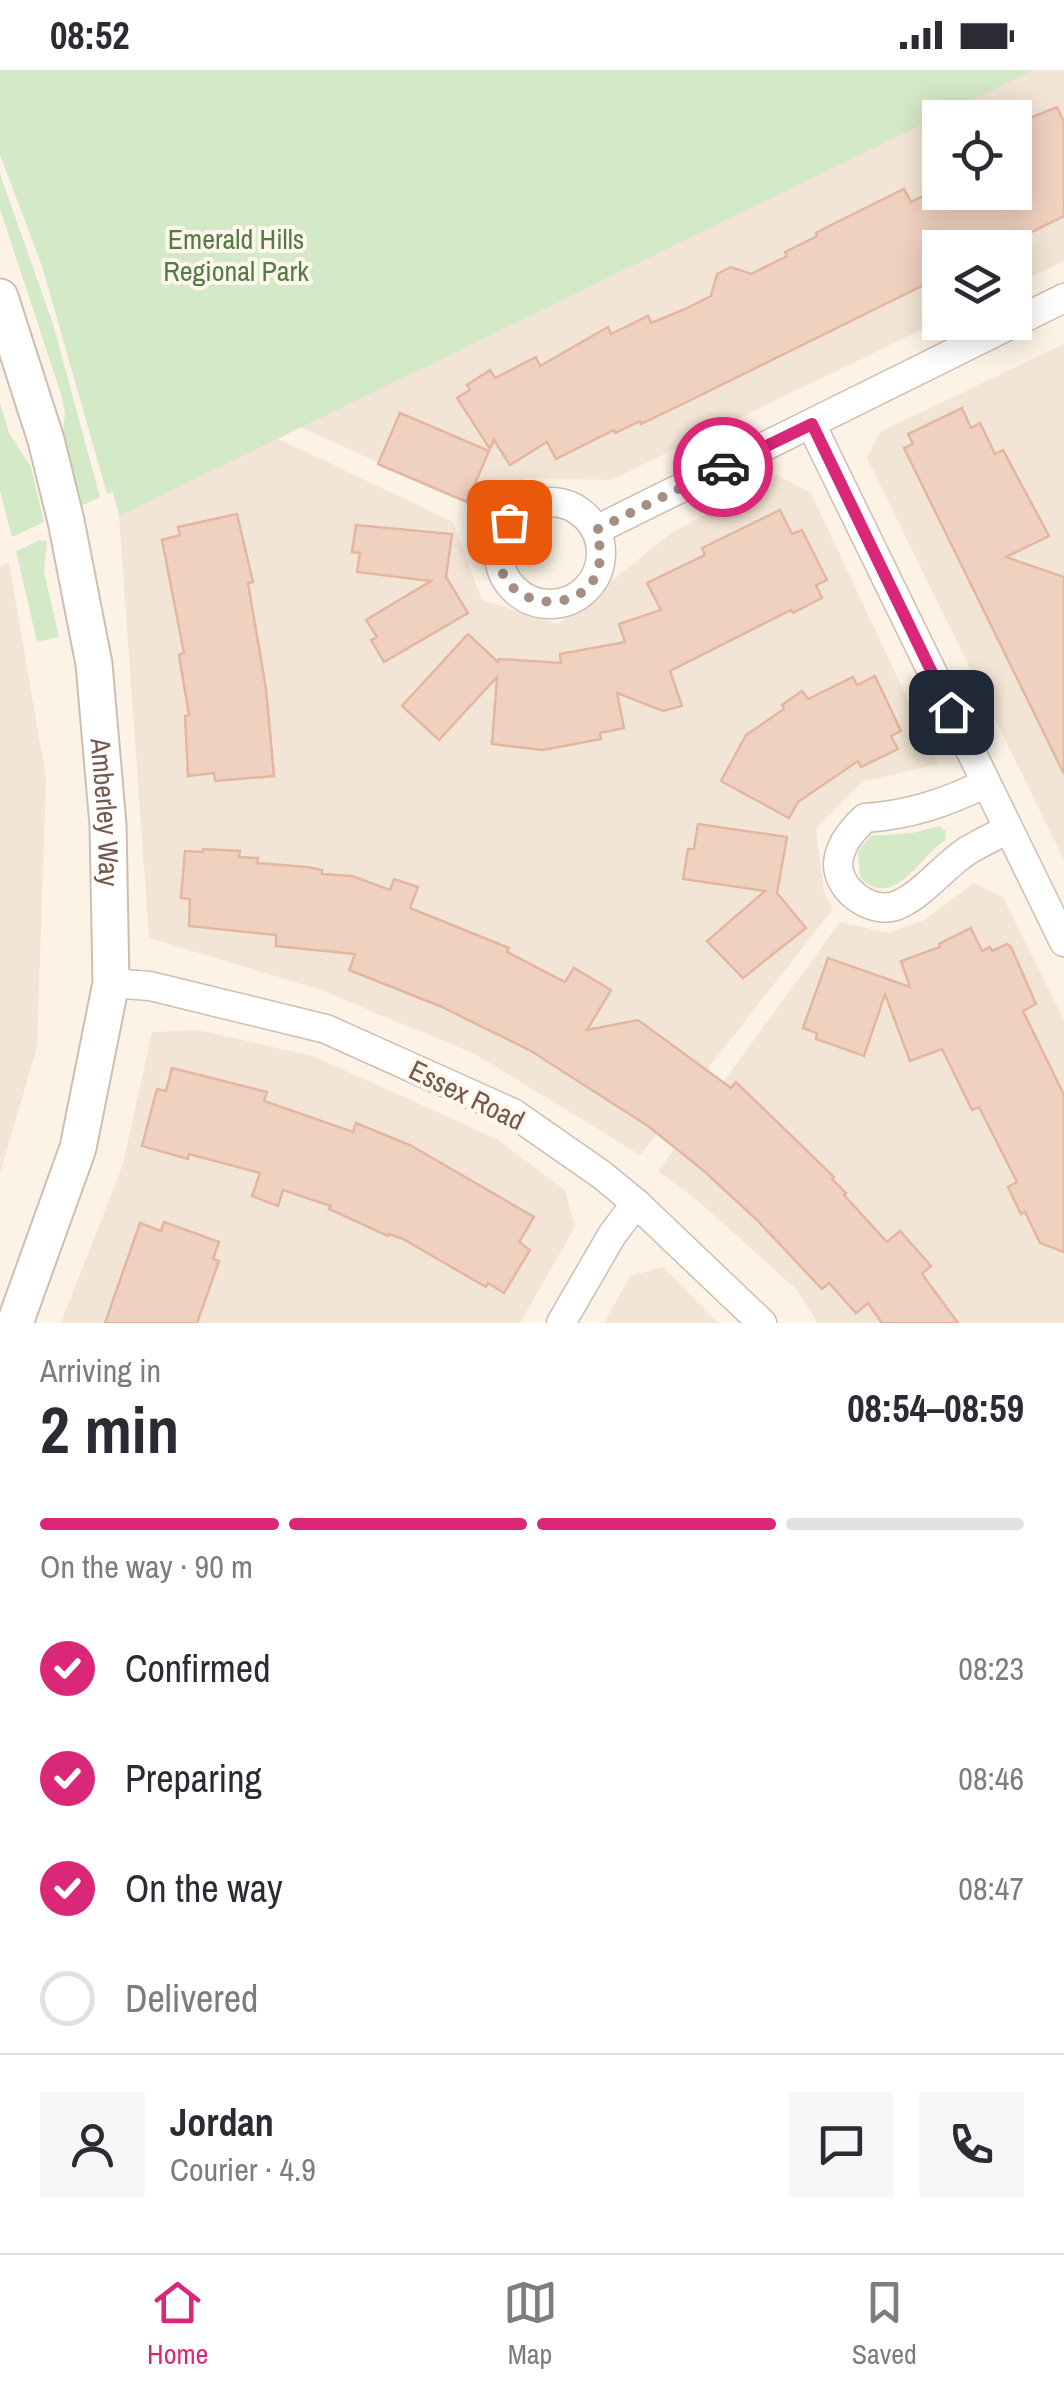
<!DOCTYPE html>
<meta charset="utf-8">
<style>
:root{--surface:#fff;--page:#f7f7f7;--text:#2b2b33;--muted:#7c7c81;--line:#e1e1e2;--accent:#db2777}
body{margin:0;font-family:"Archivo Narrow",sans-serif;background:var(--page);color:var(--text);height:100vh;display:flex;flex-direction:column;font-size:38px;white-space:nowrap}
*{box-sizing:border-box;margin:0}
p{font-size:32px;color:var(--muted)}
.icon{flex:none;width:55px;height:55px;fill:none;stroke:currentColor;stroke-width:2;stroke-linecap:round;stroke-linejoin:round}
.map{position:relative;height:1253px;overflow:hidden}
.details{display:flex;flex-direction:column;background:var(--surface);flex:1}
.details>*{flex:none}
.controls{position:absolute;left:922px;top:30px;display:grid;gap:20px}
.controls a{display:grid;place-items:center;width:110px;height:110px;border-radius:0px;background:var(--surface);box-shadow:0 5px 25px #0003;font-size:50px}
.pin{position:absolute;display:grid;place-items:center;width:85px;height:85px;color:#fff;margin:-42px;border-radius:20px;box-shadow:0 5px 15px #0006}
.courier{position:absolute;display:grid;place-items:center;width:100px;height:100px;margin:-50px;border:8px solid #db2777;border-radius:50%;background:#fff;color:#222;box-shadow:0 2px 12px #0007}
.head em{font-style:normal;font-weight:800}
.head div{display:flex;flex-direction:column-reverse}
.head{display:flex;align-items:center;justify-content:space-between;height:170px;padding:0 40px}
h1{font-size:65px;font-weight:800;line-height:75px}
.bar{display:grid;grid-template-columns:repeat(4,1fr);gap:15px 10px;align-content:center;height:120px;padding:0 40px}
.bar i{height:12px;border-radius:8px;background:var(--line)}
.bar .current{background:var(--accent)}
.bar p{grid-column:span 4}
.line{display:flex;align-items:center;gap:25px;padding:0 40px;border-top:2px solid var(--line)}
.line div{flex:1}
.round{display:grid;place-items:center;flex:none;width:105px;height:105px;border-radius:0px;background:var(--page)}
ol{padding:0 40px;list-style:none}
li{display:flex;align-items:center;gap:30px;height:110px}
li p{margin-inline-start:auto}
li .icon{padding:10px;border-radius:50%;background:var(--accent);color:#fff;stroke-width:4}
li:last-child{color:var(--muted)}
li i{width:55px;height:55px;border:5px solid var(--line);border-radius:50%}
.status{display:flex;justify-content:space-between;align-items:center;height:70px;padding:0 50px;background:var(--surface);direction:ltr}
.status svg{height:28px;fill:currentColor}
.tab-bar{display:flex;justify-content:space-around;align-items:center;height:140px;border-top:2px solid var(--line);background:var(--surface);font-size:28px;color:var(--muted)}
.tab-bar a{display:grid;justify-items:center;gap:5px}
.tab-bar .current{color:var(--accent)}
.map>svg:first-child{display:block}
.residential{fill:#f3e5d5;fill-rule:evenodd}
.green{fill:#d4e9c5}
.building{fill:#f0d1bf;stroke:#e3b79f;stroke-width:2.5}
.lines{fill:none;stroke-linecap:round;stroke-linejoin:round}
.minor-casing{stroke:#cfbdb0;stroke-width:31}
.tertiary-casing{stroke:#cfbdb0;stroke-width:39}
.minor{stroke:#fff;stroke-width:28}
.tertiary{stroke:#fff;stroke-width:35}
.done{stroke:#a48f82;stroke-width:10;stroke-dasharray:0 18}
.route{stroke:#db2777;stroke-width:12}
.labels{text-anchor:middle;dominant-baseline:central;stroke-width:8;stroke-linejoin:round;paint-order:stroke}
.park-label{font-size:28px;fill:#557a43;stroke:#fef7ed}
.street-label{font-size:28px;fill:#75594c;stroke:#fef7ed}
</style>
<div class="status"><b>08:52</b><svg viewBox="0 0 49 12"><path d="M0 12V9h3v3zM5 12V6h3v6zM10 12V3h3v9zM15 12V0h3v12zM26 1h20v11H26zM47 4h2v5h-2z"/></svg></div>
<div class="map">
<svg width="1064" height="1253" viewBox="0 0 1064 1253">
<rect width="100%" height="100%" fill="#fcf3e6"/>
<g class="residential">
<path d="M1029 0H1064V191L1015 215V178H940V251L611 410 527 408 502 422 488 442 296 355ZM940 48H1015V122H940Z"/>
<path d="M1064 274V790L867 388 880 362Z"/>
<path d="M277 368 453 452 482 530 558 554 670 464 777 405 811 423 938 694 862 712 816 759 824 822 833 839 640 1085 475 984 318 919 149 868 119 446Z"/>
<path d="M9 492 46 708 37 977 0 1103V497Z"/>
<path d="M974 813 1003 827 1064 950V1253H818L796 1219 699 1132 658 1101 840 852 888 863 924 850Z"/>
<path d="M198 960 313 986 497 1069 565 1120 575 1157 520 1253H61L123 1094 152 962Z"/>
<path d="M663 1197 718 1253H604L630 1206Z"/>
</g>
<g class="green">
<path d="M0 0H1034L119 446 113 422 107 424 42 196 0 85Z"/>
<path d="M0 104 53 254 100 427 78 437 62 371 65 343 61 324 0 139Z"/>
<path d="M0 333 9 363 31 397 44 452 12 467 0 421Z"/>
<path d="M40 470 47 471 44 502 59 567 37 572 16 481Z"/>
<path d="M939 756 946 761 945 771C918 787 894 842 860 807L858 782 870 766 912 763Z"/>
</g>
<g class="building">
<path d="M1057 37 1064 52V146L999 178H940V207L691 330 641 354 640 351 615 363 614 360 556 389 547 372 510 395 494 370 490 379 457 328 470 320 467 315 490 300 495 308 536 287 540 296 608 257 611 264 648 246 651 253 685 239 711 226 717 204 731 197 751 204 787 186 785 182 817 166 816 163 829 156 904 119 911 132 931 122H1015V54Z"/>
<path d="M962 338 971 358 980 353 995 384 1003 380 1049 466 1006 487 1064 507V704L904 378 913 374 908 364Z"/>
<path d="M400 343 489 381 467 432 378 394Z"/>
<path d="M780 440 792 464 802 460 827 510 816 515 822 528 793 543 791 540 670 601 682 636 663 641 617 623 624 658 600 663 601 669 543 680 492 674 497 607 439 670 402 636 468 564 498 592 499 589 561 593 560 584 625 572 619 554 661 540 647 513 705 485 702 478Z"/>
<path d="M237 444 253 512 248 513 266 619 274 706 215 711 214 703 188 706 185 646 189 645 179 585 184 583 162 470 180 465 178 457Z"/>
<path d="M356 455 452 464 446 507 468 543 384 592 371 570 377 567 366 550 431 511 357 502 360 483 352 482Z"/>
<path d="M875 606 901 661 891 666 898 679 861 697 858 691 798 732 789 748 721 711 746 665 784 639 782 635 802 621 808 629 853 607 857 615Z"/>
<path d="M698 754 787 767 777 823 806 858 743 908 707 871 765 821 683 809 688 779H694Z"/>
<path d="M203 779 240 781 239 787 258 788 257 793 307 797 322 800V804L352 806 390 820 394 809 418 817 410 838 509 878 507 882 565 912 574 898 611 920 587 960 638 950 731 1018 736 1012 834 1107 832 1109 846 1123 844 1125 887 1172 900 1161 931 1196 922 1204 958 1253H882L868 1233 856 1243 829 1213 822 1219 757 1150 704 1101 648 1056 531 981 442 937 349 900 355 884 276 876V865L189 856 190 829 181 828 185 781 203 782Z"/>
<path d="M971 858 982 881 990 877 992 881 1007 874 1011 877 1036 934 1023 941 1064 1025V1182L1040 1173 1025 1142 1021 1144 1008 1117 1017 1112 979 1037 972 1040 942 979 910 991 885 924 864 986 816 969 817 963 803 958 828 888 910 917 901 891 940 877 939 874Z"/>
<path d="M172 998 267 1022 264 1031 353 1062 356 1053 410 1075 534 1147 519 1172 530 1180 504 1223 488 1213 486 1217 403 1169 389 1164 388 1166 329 1139 331 1136 283 1120 278 1136 252 1126 260 1103 189 1084 188 1089 142 1076 157 1019 166 1021Z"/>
<path d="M164 1152 219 1172 213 1189 219 1191 197 1253H105L140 1153 161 1161Z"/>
</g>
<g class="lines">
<defs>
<g id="minor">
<path d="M811 354 1064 872"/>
<circle cx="550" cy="483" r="51"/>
<path d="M596 460 1064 228"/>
<path d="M986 713C946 733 909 745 865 748 853 759 839 776 838 794 838 822 875 847 900 834 925 822 944 796 967 781 980 773 995 766 1008 759"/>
<path d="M111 913 150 916 326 959 513 1043 602 1105 636 1133 762 1253"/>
<path d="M561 1253 612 1165 636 1133"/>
</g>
<g id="tertiary">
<path id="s1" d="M0 227 46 370 66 451 94 594 108 755 111 913 78 1078 15 1253"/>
</g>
</defs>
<use href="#minor" class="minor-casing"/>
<use href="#tertiary" class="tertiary-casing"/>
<use href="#minor" class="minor"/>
<use href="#tertiary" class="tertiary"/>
</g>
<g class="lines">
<path class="done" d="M509 452C458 549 628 564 596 460L723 397"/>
<path class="route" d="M723 397 812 354 951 642"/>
</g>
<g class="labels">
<g class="park-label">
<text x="236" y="169">Emerald Hills<tspan x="236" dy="32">Regional Park</tspan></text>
</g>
<g class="street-label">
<text stroke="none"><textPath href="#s1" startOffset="528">Amberley Way</textPath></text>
<text transform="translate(467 1025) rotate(26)">Essex Road</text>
</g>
</g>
</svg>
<div class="controls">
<a><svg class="icon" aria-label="locate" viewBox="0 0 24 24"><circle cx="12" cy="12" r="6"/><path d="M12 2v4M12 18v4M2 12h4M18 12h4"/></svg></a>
<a><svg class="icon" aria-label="layers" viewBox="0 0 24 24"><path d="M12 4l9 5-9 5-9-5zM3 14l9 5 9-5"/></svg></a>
</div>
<div class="pin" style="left:509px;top:452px;background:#ea580c"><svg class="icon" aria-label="bag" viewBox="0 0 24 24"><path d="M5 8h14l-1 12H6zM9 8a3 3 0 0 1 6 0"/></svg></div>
<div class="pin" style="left:951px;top:642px;background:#1f2937"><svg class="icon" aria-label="home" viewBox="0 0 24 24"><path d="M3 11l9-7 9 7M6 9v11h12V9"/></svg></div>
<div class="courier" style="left:723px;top:397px"><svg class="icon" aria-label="car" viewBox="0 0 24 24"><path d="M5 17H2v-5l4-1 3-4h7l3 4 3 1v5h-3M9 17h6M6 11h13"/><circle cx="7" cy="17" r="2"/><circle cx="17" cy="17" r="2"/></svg></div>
</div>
<section class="details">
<div class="head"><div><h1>2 min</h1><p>Arriving in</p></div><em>08:54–08:59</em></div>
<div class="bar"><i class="current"></i><i class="current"></i><i class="current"></i><i></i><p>On the way · 90 m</p></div>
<ol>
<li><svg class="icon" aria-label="check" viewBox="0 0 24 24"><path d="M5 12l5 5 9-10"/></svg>Confirmed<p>08:23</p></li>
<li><svg class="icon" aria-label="check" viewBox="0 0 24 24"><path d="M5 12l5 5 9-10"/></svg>Preparing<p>08:46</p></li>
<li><svg class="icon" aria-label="check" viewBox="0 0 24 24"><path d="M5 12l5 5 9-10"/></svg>On the way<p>08:47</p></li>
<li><i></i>Delivered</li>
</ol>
<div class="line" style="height:180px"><a class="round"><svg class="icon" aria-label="person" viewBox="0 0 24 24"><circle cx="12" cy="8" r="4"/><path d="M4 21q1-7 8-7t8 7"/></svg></a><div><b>Jordan</b><p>Courier · 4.9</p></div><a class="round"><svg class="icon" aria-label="chat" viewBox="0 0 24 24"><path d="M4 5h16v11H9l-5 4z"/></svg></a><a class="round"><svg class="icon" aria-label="phone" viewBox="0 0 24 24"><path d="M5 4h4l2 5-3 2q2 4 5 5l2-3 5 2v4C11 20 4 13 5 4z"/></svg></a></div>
</section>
<nav class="tab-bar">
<a class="current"><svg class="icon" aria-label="home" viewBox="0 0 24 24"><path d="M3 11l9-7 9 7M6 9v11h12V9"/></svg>Home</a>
<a><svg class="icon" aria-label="map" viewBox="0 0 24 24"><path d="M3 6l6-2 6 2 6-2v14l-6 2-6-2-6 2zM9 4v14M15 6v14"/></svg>Map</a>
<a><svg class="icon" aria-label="saved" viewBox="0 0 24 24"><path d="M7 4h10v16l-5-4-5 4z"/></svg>Saved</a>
</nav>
